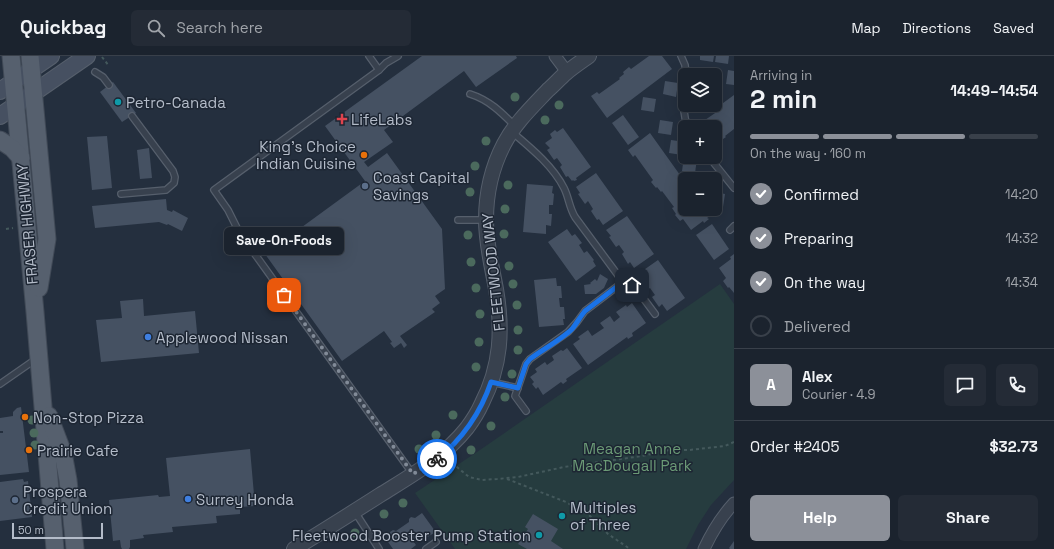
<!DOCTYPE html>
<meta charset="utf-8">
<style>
:root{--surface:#1b232e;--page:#242b36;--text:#f1f3f6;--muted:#a0a4aa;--line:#39404a;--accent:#8c9099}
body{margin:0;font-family:"Space Grotesk",sans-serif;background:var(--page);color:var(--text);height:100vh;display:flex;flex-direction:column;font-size:15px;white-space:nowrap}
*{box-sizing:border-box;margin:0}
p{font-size:13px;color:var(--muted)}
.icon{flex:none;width:22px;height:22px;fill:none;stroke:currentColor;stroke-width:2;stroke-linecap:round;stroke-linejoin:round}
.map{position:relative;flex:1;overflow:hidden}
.details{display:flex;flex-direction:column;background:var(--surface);width:320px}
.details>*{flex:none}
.buttons{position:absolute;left:678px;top:12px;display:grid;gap:8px}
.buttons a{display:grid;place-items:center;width:44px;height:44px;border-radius:6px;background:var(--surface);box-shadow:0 4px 16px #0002,0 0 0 1px var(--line);font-size:20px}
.scale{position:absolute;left:12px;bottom:10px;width:91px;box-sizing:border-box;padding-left:4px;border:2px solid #b4bcc9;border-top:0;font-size:11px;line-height:14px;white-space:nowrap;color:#b4bcc9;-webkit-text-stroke:3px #1d2633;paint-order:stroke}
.pin{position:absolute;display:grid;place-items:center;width:34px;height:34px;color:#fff;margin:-17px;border-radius:8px;box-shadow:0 2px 6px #0006}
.courier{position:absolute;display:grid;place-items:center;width:40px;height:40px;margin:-20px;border:3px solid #1a73e8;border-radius:50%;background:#fff;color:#222;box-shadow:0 1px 5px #0007}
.bubble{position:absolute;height:28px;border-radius:6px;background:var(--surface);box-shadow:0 4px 16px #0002,0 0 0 1px var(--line);font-size:13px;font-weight:700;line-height:28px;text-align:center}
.overview em{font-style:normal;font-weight:700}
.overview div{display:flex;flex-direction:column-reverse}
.overview{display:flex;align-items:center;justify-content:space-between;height:68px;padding:0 16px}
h1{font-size:26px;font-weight:700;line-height:30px}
.bar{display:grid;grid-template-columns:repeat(4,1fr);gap:6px 4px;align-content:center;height:48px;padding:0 16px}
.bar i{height:5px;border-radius:3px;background:var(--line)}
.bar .current{background:var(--accent)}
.bar p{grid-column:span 4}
.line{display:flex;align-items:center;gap:10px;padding:0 16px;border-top:1px solid var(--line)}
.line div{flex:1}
.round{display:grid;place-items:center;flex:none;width:42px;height:42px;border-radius:6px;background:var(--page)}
ol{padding:0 16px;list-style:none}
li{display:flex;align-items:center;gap:12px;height:44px}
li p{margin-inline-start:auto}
li .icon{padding:4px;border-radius:50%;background:var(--accent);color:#fff;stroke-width:4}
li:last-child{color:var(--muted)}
li i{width:22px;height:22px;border:2px solid var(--line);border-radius:50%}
.action{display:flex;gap:8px;margin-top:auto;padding:8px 16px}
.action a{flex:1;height:46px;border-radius:6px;background:var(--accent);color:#fff;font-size:16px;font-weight:700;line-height:46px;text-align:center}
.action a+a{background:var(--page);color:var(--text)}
header{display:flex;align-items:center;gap:24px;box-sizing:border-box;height:56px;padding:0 20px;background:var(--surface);border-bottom:1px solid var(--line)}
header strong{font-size:19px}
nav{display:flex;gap:22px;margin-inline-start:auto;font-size:14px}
.search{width:280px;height:36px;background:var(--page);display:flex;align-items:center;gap:10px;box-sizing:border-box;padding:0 14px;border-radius:6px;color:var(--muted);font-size:15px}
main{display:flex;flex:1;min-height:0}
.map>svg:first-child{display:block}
.green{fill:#263c3f}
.building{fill:#455162}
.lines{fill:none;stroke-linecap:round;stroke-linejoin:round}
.service-casing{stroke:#565f6c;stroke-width:8}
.minor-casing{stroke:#565f6c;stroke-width:13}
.tertiary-casing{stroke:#565f6c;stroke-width:16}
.secondary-casing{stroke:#565f6c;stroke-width:18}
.primary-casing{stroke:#414a57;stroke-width:19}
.path{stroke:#44595c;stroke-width:2;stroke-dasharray:3 3;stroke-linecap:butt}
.service{stroke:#38414e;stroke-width:5.5}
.minor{stroke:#38414e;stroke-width:11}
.tertiary{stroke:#38414e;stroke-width:14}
.secondary{stroke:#465061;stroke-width:16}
.primary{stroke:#56606e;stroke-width:17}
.tree{fill:#4b6a5d}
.done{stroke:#828b98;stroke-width:4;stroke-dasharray:0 7.2}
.route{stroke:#1a73e8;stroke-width:5}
.culture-dot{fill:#0f9aa8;stroke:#1d2633;stroke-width:1.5}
.health-dot{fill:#e0444e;stroke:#1d2633;stroke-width:1.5}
.food-dot{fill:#e8710a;stroke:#1d2633;stroke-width:1.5}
.service-dot{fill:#5c6f8a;stroke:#1d2633;stroke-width:1.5}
.shop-dot{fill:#3f7fe0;stroke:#1d2633;stroke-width:1.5}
.labels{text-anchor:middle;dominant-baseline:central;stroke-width:3;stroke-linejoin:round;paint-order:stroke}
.poi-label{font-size:15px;fill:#b4bcc9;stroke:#1d2633;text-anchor:start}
.street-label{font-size:15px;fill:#b4bcc9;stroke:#1d2633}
.park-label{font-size:15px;fill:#6b9a76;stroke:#1d2633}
</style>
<header>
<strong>Quickbag</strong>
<div class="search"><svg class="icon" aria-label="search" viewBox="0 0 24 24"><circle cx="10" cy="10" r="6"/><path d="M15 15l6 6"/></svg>Search here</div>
<nav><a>Map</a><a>Directions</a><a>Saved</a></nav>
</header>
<main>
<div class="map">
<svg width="734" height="493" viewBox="0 0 734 493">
<rect width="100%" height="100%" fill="#242f3e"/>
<path class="green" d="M720 228 734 248V424L711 449 698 469 686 493H455L415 437 477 396Z"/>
<g class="building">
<path d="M422 0H516L517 2 476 31 464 15 384 74 393 86 364 106 368 111 387 97 442 173 445 233 435 240 440 247 432 253 435 256 400 280 407 289 404 292 401 287 394 292 390 287 392 286 384 275 342 305 265 198 365 125 325 70Z"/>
<path d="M649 0H662L672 13 607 62 591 40 597 36 599 38 620 23 619 22 624 18 623 16 629 11 631 13Z"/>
<path d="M700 0H714L713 6 700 4Z"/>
<path d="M716 0H729L728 8 715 6Z"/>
<path d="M728 14 734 15V29L726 28Z"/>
<path d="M665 25 678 27 676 41 663 38Z"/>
<path d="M113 26 136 57 122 66 100 36Z"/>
<path d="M715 27 718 28 716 41H715Z"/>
<path d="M734 39V73L725 80 726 81 720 85 715 77V71H698L706 65 705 64 721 53 719 50Z"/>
<path d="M643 41 656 43 654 56 641 54Z"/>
<path d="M693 49H706L705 56 692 54Z"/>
<path d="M623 59 639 81 628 89 612 67Z"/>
<path d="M660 64 673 66 671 79 658 77Z"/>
<path d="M563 72 591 111 576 122 577 124 574 125 573 124 572 125 568 120 566 121 560 111 562 109 557 102 554 104 547 94 550 92 545 87 552 82 550 78 555 74 557 76Z"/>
<path d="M650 77 685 126V153H705L710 160 707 162 709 163 704 167 703 165 691 174 683 163 680 165 675 159 676 158 672 152 674 151 662 135 661 136 657 131 656 132 651 126 653 124 635 99 633 101 628 94Z"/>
<path d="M107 80 112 132 92 134 87 81Z"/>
<path d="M671 84 685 86 682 99 669 97Z"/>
<path d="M149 92 152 122 140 123 137 94Z"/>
<path d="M684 101 697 103 695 117 682 115Z"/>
<path d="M596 117 623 155 603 169 599 163 597 164 591 155 593 153 588 145 585 148 578 138 580 137 576 131Z"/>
<path d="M698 120 711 122V123H697Z"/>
<path d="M527 128 553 130 552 137 554 138 553 149H549V158H552L551 170 546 169V178L523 176Z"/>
<path d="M715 136 725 138 723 151 715 150Z"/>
<path d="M166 143 167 154 172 156 173 154 188 162 182 175 168 168 167 169 159 166 95 172 92 150Z"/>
<path d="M627 160 654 198 634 212 630 206 628 208 622 198 624 196 619 189 616 191 609 181 611 180 606 174Z"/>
<path d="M712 168 729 193 714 204 696 179Z"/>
<path d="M567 173 572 180 575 178 582 187 579 189 584 197 587 195 594 204 593 205 596 210 576 225 548 186Z"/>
<path d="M734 198V237L729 231 728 232 723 225 726 222 719 212 731 203 730 201Z"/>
<path d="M658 204 685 242 667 255 662 248 659 251 652 241 655 239 650 232 647 234 640 224 642 223 638 218Z"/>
<path d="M600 218 608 223 604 232 596 238H585L584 229 591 228 590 227 595 223 597 225Z"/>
<path d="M556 222 557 230H561L562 242H559L560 251H564L565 263H563L564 269 539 271 534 224Z"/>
<path d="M143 243 144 260 195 255 199 297 101 306 96 264 122 262 120 245Z"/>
<path d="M632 247 646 267 632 277 633 280 628 283 627 281 588 309 573 288 580 283 578 281 588 274 592 280 604 272 600 267 610 260 614 266 620 261 616 256 626 249 627 251Z"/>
<path d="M567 292 582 312 566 323 567 325 563 328 561 326 543 339 538 331 536 333 532 328 534 326 530 321 537 316 535 313 545 306 547 309 554 304 552 300 561 294 563 295Z"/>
<path d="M21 351 29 416 0 419V377H3V375H0V362L13 360V356L17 352Z"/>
<path d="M250 393 255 450 240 451V458L216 460 217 467 172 471 173 476 143 479 144 482 130 484V491L129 493H122L121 491 120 484 113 485 109 444 158 439 159 441 170 440 166 402Z"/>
<path d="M23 423 24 426 28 425 32 461 0 465V426Z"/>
<path d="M422 457 435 475 433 476 434 477 421 485 419 482 413 485 416 489 411 493H393L386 483 390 480V476L393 474 396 475 409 466V463L411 461 415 462Z"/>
<path d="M533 458 558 473 551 485 563 493H527L518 488 528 473 525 471Z"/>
<path d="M734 485V493H730L729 492Z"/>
</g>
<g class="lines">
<defs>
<g id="service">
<path d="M369 0 379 14"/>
<path d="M398 0 386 7 379 14 214 134 228 154 239 176 412 417"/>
<path d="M681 0 685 9 686 19"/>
<path d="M95 16 103 21 109 29"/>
<path d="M685 34C683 46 683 60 688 71"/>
<path d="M470 38C489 44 501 56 515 70"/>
<path d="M512 76C531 92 553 110 564 132 569 142 569 151 575 161L623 226 632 229 635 231 655 258"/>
<path d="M709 101 734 132"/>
<path d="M121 138 166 134 174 127 175 121 173 115 132 60"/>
<path d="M458 164H485"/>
<path d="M730 174 734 170"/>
<path d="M491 326 518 332"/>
<path d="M0 328 36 303"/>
<path d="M526 355 515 340 526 308 530 303 568 276 577 266 585 255 623 226"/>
<path d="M355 456 379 493"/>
<path d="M426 493 436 486"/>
</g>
<g id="minor">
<path d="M555 0 567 16"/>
<path d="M704 493C712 476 722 460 734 447"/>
</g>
<path id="tertiary" d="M294 493C323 475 352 457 380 439 412 419 443 402 467 372 473 364 478 356 482 347 501 310 503 274 496 233 492 211 486 188 486 164 486 139 492 111 504 88 515 67 532 51 548 34 554 29 560 22 566 17 573 11 582 5 589 0"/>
<g id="secondary">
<path d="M0 35 51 0"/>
<path d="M0 60 87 0"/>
</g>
<g id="primary">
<path d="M11 0 35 256 55 493"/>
<path d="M30 0 47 183 39 232"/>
<path d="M0 84 12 92 21 102"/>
<path d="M49 360 63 397 68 424 75 493"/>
</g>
</defs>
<use href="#service" class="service-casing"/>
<use href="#minor" class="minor-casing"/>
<use href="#tertiary" class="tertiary-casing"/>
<use href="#secondary" class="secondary-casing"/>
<use href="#primary" class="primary-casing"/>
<g class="path">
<path d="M102 1 109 10"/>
<path d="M6 173 13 172"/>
<path d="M452 407 469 421 482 424 497 423 518 421 564 411 642 400 669 394H689L725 390 734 386"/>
<path d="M507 423 566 446 589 459 608 478 630 493"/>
</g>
<use href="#service" class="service"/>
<use href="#minor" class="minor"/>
<use href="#tertiary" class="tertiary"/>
<use href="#secondary" class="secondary"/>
<use href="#primary" class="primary"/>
</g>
<g class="tree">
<circle cx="515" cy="41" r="4.5"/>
<circle cx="559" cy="49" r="4.5"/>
<circle cx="545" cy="64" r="4.5"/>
<circle cx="486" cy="85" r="4.5"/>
<circle cx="475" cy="110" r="4.5"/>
<circle cx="508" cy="129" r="4.5"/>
<circle cx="470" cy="136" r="4.5"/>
<circle cx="505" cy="153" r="4.5"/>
<circle cx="504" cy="178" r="4.5"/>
<circle cx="468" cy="179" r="4.5"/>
<circle cx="471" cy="206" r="4.5"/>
<circle cx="509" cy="210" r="4.5"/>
<circle cx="513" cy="228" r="4.5"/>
<circle cx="476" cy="232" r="4.5"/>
<circle cx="517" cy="249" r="4.5"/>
<circle cx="480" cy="258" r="4.5"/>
<circle cx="518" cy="274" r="4.5"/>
<circle cx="479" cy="286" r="4.5"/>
<circle cx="518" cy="294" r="4.5"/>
<circle cx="476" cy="311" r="4.5"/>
<circle cx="512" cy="318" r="4.5"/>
<circle cx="505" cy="341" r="4.5"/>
<circle cx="453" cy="359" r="4.5"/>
<circle cx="32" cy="364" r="4.5"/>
<circle cx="491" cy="370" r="4.5"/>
<circle cx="34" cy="377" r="4.5"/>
<circle cx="436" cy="379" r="4.5"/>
<circle cx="35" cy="389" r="4.5"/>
<circle cx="419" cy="393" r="4.5"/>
<circle cx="471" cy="394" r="4.5"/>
<circle cx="403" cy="447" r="4.5"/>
<circle cx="384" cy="458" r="4.5"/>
<circle cx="355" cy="477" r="4.5"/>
</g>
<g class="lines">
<path class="done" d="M284 239 413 418 437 403"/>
<path class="route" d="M437 403C462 384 481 356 491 326L518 332 526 308 530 303C542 294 562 283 572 273 577 267 580 261 585 255L623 226 632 229"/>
</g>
<g class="culture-dot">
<circle cx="118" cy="46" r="4"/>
<circle cx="562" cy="460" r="4"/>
<circle cx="539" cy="479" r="4"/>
</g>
<path class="health-dot" d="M340 57h4v4h4v4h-4v4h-4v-4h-4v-4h4z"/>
<g class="food-dot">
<circle cx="364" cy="99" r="4"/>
<circle cx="25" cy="361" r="4"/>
<circle cx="29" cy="394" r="4"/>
</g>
<g class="service-dot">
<circle cx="365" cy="130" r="4"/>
<circle cx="15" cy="444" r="4"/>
</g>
<g class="shop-dot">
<circle cx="148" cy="281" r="4"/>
<circle cx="188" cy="443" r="4"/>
</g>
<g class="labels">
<g class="poi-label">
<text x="126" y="46">Petro-Canada</text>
<text x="351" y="63">LifeLabs</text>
<text x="356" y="90" text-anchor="end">King's Choice<tspan x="356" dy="17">Indian Cuisine</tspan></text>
<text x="373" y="121">Coast Capital<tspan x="373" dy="17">Savings</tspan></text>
<text x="156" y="281">Applewood Nissan</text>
<text x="33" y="361">Non-Stop Pizza</text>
<text x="37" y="394">Prairie Cafe</text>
<text x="23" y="435">Prospera<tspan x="23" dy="17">Credit Union</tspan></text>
<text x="196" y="443">Surrey Honda</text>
<text x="570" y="451">Multiples<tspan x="570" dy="17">of Three</tspan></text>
<text x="531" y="479" text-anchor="end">Fleetwood Booster Pump Station</text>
</g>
<g class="street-label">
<text transform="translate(27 168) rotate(-95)">FRASER HIGHWAY</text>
<text transform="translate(493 216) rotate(-96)">FLEETWOOD WAY</text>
</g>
<g class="park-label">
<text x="632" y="392">Meagan Anne<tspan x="632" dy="17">MacDougall Park</tspan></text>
</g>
</g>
</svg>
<div class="buttons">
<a><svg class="icon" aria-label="layers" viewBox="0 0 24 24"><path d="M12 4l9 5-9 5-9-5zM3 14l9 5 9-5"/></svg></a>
<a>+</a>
<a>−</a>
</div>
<div class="scale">50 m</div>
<div class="pin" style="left:284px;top:239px;background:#ea580c"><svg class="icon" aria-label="bag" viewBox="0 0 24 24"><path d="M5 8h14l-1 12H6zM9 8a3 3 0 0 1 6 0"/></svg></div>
<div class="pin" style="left:632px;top:229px;background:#1f2937"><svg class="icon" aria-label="home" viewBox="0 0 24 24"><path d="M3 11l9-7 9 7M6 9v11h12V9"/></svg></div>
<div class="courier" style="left:437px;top:403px"><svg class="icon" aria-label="bike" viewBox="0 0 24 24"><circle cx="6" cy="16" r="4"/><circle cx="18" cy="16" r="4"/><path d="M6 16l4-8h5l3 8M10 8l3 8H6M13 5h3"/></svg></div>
<div class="bubble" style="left:224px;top:171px;width:120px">Save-On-Foods</div>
</div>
<section class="details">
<div class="overview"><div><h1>2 min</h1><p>Arriving in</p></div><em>14:49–14:54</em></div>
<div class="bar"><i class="current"></i><i class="current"></i><i class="current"></i><i></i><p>On the way · 160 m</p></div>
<ol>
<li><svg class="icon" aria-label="check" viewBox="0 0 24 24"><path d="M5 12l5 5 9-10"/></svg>Confirmed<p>14:20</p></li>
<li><svg class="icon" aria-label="check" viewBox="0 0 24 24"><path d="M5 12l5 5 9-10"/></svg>Preparing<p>14:32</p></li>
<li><svg class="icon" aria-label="check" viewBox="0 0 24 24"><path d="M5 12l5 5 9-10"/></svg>On the way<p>14:34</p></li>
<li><i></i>Delivered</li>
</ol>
<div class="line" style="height:72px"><b class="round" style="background:var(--accent);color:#fff">A</b><div><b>Alex</b><p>Courier · 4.9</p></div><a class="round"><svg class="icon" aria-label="chat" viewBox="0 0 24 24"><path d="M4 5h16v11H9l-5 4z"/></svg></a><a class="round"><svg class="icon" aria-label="phone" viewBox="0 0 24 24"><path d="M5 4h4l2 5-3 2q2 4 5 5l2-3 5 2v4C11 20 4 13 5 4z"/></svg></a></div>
<div class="line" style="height:52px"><div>Order #2405</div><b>$32.73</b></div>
<div class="action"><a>Help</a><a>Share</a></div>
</section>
</main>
